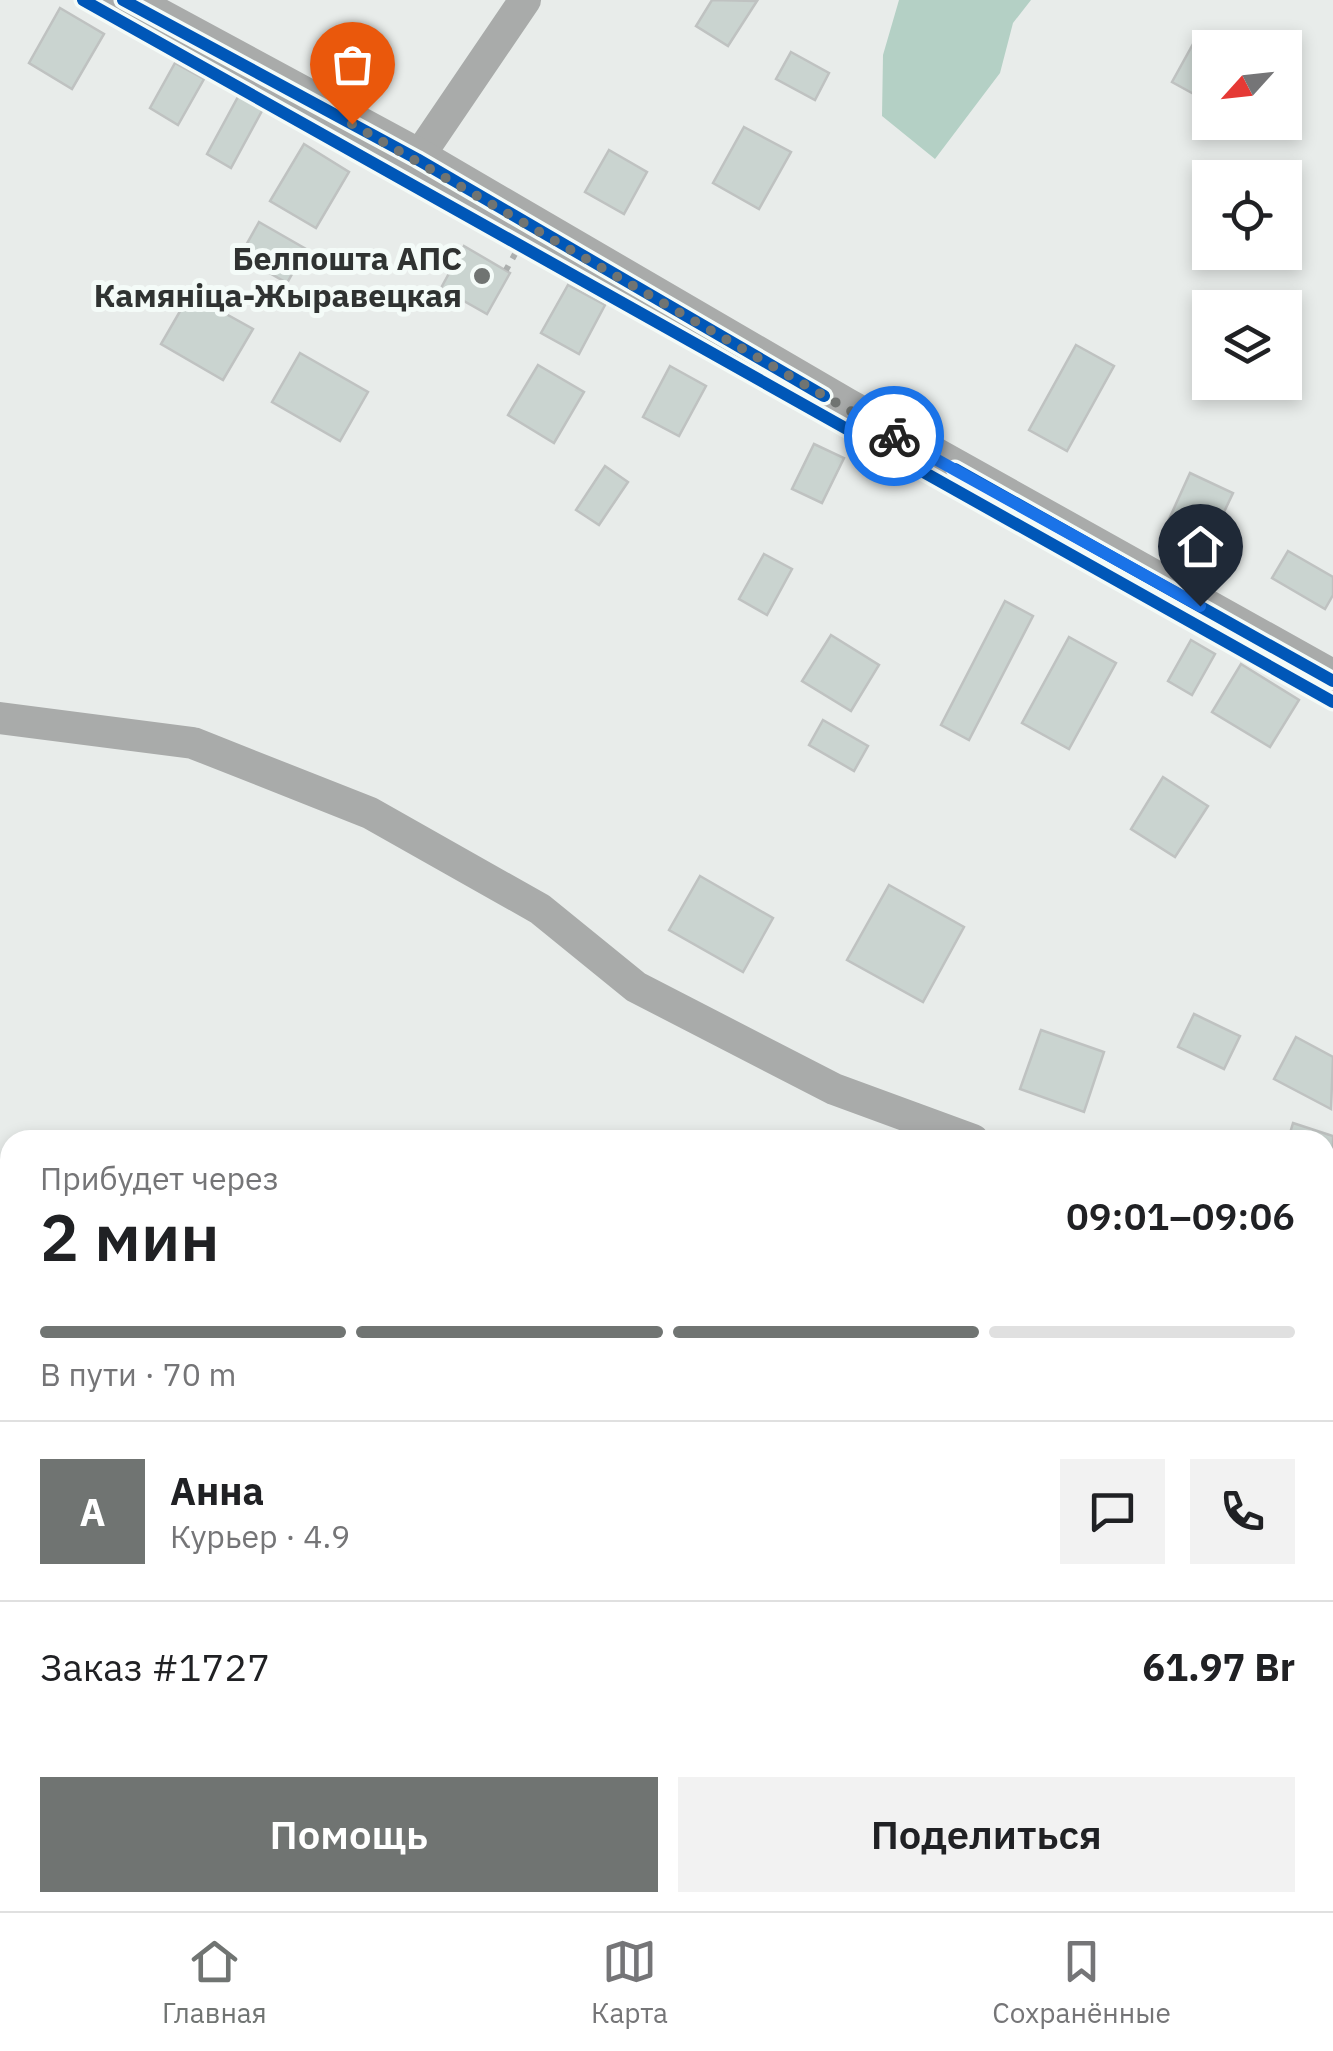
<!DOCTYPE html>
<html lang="ru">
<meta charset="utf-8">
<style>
:root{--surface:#fff;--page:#f2f2f2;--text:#202124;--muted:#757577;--line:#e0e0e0;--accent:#707472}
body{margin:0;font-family:"IBM Plex Sans",sans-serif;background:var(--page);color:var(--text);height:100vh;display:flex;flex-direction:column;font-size:38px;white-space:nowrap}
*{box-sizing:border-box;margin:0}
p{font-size:32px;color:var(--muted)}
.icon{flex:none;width:55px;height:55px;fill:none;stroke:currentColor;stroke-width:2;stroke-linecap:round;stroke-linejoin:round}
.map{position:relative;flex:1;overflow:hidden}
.sheet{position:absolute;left:0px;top:1130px;width:1335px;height:782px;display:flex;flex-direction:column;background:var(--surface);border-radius:30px 30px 0 0;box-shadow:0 5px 15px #0003}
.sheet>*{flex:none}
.needle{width:65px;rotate:243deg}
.fabs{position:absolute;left:1192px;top:30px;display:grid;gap:20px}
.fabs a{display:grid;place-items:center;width:110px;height:110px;border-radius:0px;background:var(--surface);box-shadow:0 5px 15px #0003;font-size:50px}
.pin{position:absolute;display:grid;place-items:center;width:85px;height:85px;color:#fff;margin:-102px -42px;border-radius:50% 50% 50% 0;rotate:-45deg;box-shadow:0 0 10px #0007}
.pin .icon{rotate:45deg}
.courier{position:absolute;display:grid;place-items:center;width:100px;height:100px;margin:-50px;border:8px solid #1a73e8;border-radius:50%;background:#fff;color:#222;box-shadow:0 2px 12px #0007}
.summary em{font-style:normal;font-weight:600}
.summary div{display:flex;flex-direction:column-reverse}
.summary{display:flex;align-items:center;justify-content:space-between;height:170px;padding:0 40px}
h1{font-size:65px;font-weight:600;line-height:75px}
.bar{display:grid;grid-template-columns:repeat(4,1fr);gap:15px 10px;align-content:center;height:120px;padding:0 40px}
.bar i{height:12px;border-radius:8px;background:var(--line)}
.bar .active{background:var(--accent)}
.bar p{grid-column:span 4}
.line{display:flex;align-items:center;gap:25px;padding:0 40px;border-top:2px solid var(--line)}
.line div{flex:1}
.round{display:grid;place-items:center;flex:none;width:105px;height:105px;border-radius:0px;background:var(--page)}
.action{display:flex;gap:20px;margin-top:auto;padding:20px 40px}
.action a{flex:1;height:115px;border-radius:0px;background:var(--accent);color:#fff;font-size:40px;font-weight:600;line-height:115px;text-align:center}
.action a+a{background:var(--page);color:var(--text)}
.tabs{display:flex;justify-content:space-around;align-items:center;height:140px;border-top:2px solid var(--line);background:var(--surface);font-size:28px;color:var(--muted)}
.tabs a{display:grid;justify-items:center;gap:5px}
.tabs .active{color:var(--accent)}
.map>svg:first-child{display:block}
.green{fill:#d3e6de}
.forest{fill:#b4d0c5}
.building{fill:#cad4d0;stroke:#bfc2c1;stroke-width:2.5}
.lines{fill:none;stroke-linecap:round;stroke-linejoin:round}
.path{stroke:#acafae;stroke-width:6;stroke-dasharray:5 8;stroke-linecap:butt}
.minor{stroke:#a9abaa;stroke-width:32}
.tertiary{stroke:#a9abaa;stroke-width:42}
.cycleway-casing{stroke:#f4fbf8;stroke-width:19}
.cycleway{stroke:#0057b8;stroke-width:12}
.done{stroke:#707472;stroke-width:10;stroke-dasharray:0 18}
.route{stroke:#1a73e8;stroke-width:12}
.poi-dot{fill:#707472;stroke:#f4fbf8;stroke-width:4}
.labels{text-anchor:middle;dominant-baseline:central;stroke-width:10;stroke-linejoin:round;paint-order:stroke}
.poi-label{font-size:32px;font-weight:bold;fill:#303332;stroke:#f4fbf8;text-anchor:end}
</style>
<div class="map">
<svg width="1333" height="1911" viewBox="0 0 1333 1911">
<rect width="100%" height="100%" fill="#e8ecea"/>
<g class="green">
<path d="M1325 1283 1333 1285V1784H1325Z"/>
<path d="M635 1902 746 1903 763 1911H630Z"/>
<path d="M1107 1903H1234L1228 1911H1124Z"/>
</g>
<g class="forest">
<path d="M899 0H1031L1013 23 1000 73 935 159 882 116 883 55Z"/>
<path d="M1325 1784H1333V1911H1229L1234 1903 1325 1902Z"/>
<path d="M1107 1903 1124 1911H763L746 1903Z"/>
</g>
<g class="building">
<path d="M712 0 757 1 728 46 696 26Z"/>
<path d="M60 8 104 34 72 89 29 63Z"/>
<path d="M1198 35 1221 48H1210V103L1172 82Z"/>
<path d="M791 52 829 73 815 100 776 79Z"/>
<path d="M175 63 204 79 178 125 150 108Z"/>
<path d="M239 95 263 109 231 168 207 154Z"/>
<path d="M1246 122H1276L1269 135Z"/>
<path d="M744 127 791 152 759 209 713 183Z"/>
<path d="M304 144 349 172 316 228 270 201Z"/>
<path d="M609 150 647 172 624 214 585 192Z"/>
<path d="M259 222 306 249 287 283 240 256Z"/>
<path d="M464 246 510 273 487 314 441 288Z"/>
<path d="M568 285 605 305 579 354 541 333Z"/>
<path d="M190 294 253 329 223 380 161 344Z"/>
<path d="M1076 345 1114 366 1067 451 1029 430Z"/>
<path d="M300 353 368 392 340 441 272 402Z"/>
<path d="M538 365 584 392 554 443 508 415Z"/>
<path d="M670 366 706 386 679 436 643 417Z"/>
<path d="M814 444 844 458 822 503 792 489Z"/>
<path d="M605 466 628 482 599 525 576 510Z"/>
<path d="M1190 473 1233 493 1207 548 1165 528Z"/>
<path d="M1288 551 1333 577V595L1325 609 1272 578Z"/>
<path d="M764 554 792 569 767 615 739 599Z"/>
<path d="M1005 601 1033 616 969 740 941 725Z"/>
<path d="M831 635 879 665 851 711 802 681Z"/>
<path d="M1069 637 1116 663 1069 749 1022 723Z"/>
<path d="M1191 640 1215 654 1192 695 1168 681Z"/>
<path d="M1241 664 1299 700 1270 747 1212 712Z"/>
<path d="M823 720 868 746 854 771 809 745Z"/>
<path d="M1163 777 1208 806 1175 857 1131 829Z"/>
<path d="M700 876 773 918 743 972 669 930Z"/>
<path d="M889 885 964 927 923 1002 847 960Z"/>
<path d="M1194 1014 1240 1036 1224 1069 1178 1047Z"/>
<path d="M1041 1030 1104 1052 1084 1112 1020 1089Z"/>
<path d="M1296 1037 1333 1057 1331 1109 1274 1079Z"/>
<path d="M1293 1123 1333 1136V1164L1325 1189V1140H1288Z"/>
</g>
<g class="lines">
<path class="path" d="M506 270 515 254"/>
<g class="minor">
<path d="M417 159 525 0"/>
<path d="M0 718 193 743 370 813 540 909 636 987 834 1089 973 1140"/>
<path d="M1325 1256 1333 1258"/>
</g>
<path class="tertiary" d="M123 0 417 159 844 408 1333 681"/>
<defs>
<g id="cycleway">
<path d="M83 0 1333 702"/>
<path d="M123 0 417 159 824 396"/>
<path d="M955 469 1333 681"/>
</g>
</defs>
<use href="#cycleway" class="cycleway-casing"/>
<use href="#cycleway" class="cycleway"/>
</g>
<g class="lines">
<path class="done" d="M352 124 894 436"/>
<path class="route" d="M894 436 1200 606"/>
</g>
<circle class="poi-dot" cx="482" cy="276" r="10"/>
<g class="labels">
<g class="poi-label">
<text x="462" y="258">Белпошта АПС<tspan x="462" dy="37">Камяніца-Жыравецкая</tspan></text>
</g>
</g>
</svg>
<div class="fabs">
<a><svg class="needle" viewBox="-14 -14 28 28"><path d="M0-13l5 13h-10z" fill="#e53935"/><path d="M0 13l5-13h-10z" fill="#757577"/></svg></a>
<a><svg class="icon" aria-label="locate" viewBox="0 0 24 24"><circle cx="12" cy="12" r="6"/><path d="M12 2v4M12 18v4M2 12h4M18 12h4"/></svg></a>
<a><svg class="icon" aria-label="layers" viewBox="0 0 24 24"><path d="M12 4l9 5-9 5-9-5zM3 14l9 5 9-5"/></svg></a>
</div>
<div class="pin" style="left:352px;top:124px;background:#ea580c"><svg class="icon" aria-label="bag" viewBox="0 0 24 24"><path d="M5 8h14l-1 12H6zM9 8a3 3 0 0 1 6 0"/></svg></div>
<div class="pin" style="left:1200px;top:606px;background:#1f2937"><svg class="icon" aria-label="home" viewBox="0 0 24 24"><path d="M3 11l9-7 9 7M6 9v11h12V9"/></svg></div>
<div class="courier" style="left:894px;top:436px"><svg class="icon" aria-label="bike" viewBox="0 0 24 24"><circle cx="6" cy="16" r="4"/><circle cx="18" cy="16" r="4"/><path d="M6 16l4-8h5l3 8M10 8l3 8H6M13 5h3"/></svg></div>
<section class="sheet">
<div class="summary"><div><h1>2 мин</h1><p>Прибудет через</p></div><em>09:01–09:06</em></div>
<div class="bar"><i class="active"></i><i class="active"></i><i class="active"></i><i></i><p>В пути · 70 m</p></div>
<div class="line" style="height:180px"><b class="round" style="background:var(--accent);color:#fff">А</b><div><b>Анна</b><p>Курьер · 4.9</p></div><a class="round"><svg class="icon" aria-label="chat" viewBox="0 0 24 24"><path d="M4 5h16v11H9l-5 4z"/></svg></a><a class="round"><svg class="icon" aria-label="phone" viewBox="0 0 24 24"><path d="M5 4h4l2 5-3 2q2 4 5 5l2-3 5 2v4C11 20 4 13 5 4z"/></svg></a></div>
<div class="line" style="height:130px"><div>Заказ #1727</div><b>61.97 Br</b></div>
<div class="action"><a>Помощь</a><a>Поделиться</a></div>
</section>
</div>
<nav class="tabs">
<a class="active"><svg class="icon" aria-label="home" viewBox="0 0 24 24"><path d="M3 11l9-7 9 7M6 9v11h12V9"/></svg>Главная</a>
<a><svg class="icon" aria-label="map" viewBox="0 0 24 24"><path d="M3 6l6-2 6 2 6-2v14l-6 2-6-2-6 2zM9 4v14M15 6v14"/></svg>Карта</a>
<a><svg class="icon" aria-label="saved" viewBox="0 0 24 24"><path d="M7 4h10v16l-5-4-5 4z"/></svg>Сохранённые</a>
</nav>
